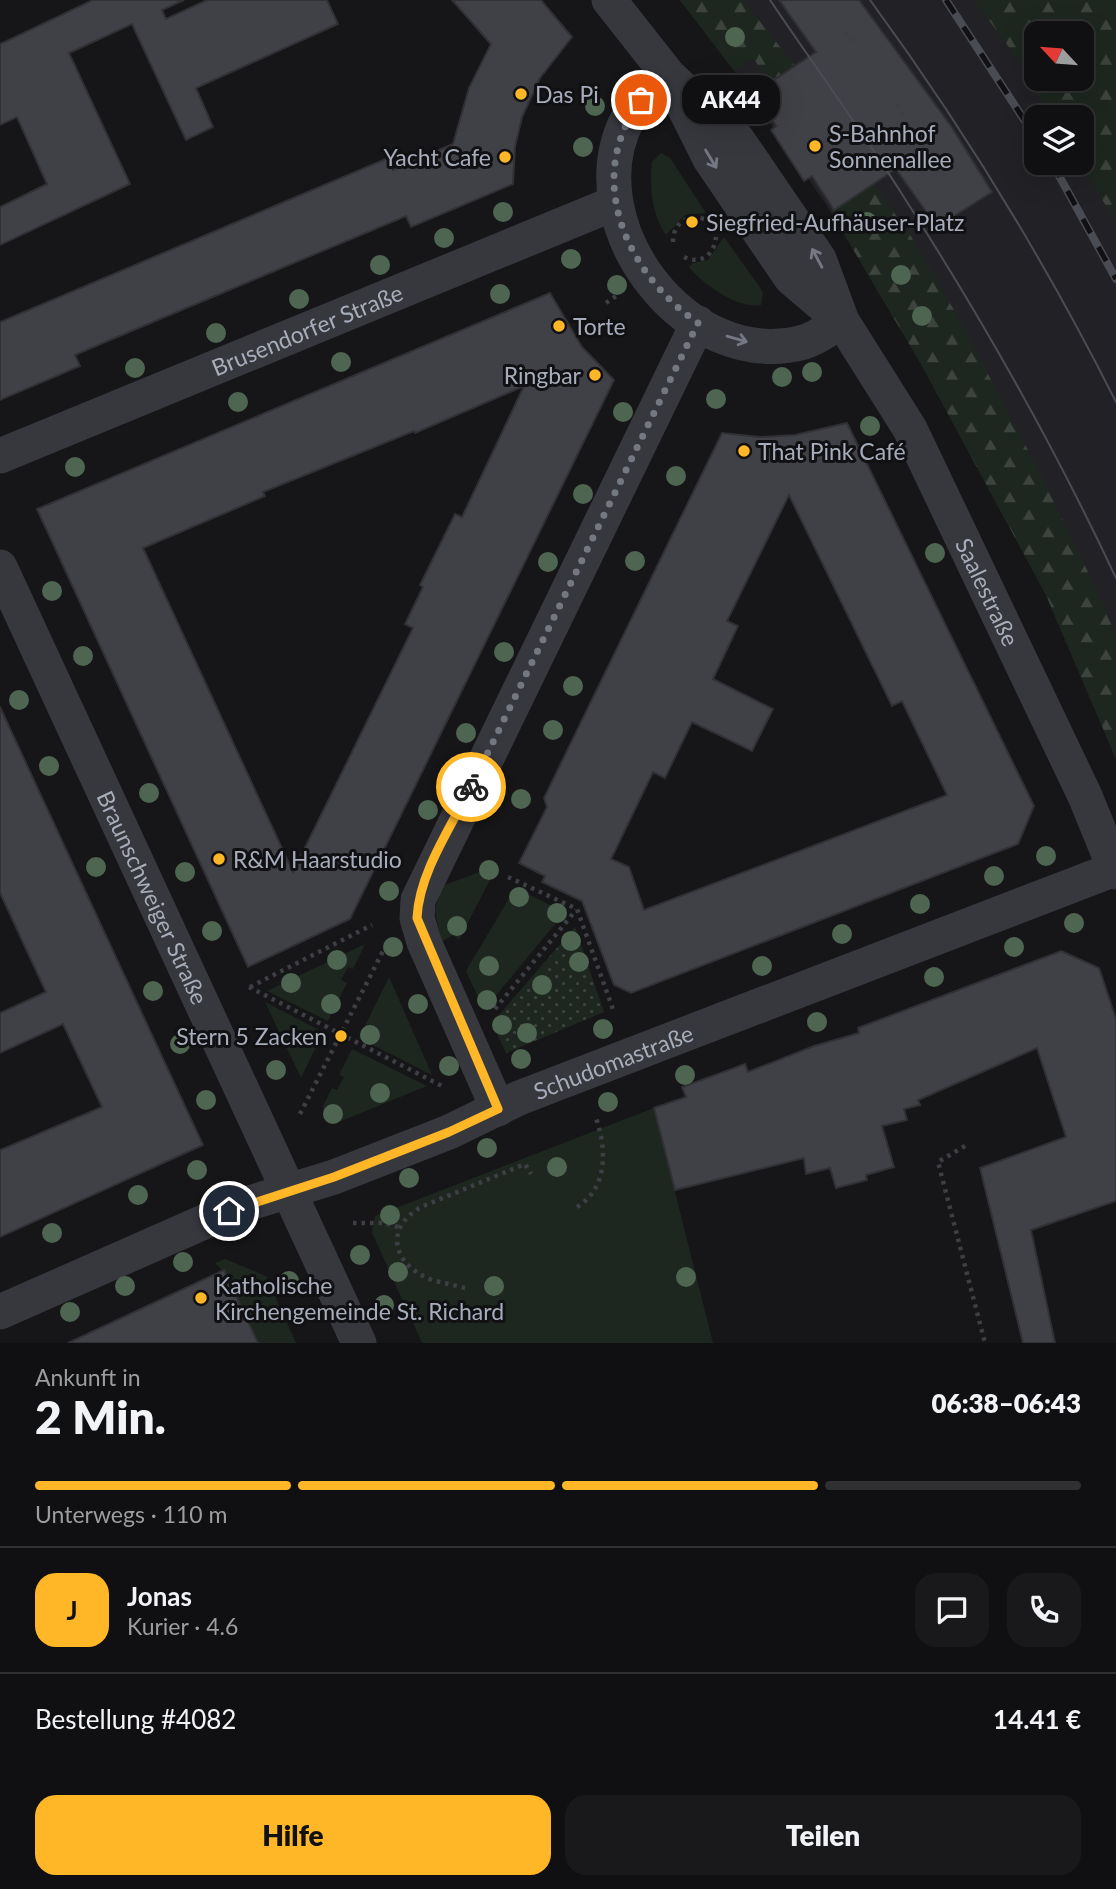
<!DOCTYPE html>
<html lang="de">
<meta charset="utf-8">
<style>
:root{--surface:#101012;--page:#19191b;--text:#f1f3f6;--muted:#9c9d9f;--line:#303032;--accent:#ffb728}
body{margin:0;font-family:Lato,sans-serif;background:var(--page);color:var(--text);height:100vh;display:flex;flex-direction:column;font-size:26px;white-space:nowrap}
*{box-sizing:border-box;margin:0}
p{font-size:23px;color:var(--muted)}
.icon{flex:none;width:38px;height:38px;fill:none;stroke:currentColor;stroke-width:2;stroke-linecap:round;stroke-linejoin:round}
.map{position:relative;height:1343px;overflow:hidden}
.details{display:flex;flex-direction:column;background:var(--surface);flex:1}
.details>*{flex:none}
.needle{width:46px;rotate:296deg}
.fabs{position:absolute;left:1024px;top:21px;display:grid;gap:14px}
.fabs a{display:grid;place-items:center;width:70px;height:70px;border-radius:14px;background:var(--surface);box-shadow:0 7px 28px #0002,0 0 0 2px var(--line);font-size:35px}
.pin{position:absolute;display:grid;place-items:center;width:60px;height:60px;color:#fff;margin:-30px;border:4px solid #fff;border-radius:50%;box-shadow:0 2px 7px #0007}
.courier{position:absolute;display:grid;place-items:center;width:70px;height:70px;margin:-35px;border:5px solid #ffb728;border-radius:50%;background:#fff;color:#222;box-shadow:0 2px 9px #0007}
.bubble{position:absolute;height:49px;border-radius:21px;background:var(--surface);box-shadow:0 7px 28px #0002,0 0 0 2px var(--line);font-size:23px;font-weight:800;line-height:49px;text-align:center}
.overview em{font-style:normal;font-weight:800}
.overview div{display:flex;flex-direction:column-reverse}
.overview{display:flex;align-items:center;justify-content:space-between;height:119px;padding:0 35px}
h1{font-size:46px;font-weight:800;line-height:52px}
.bar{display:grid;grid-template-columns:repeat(4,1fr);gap:10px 7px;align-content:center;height:84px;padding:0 35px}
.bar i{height:9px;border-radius:5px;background:var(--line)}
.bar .selected{background:var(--accent)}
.bar p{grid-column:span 4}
.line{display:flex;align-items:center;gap:18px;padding:0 35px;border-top:2px solid var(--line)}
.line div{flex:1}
.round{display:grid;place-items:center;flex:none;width:74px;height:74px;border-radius:21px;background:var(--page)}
.button{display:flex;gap:14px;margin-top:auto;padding:14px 35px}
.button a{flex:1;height:80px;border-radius:21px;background:var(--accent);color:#111;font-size:28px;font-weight:800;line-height:80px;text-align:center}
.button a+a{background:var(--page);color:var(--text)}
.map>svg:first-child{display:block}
.built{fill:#222226;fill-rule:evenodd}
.green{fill:#1e271f}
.forest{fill:url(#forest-firs);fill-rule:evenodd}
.garden{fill:url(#garden-dots)}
.building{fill:#404146;stroke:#303035;stroke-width:2;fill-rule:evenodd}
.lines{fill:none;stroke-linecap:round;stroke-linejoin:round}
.path{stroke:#3d3f45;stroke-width:4.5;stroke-dasharray:3.5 5;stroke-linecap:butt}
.street{stroke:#37383e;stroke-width:35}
.tram{stroke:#4a4c53;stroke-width:2}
.rail-casing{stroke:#4a4c53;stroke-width:8}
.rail{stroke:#111113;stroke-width:5;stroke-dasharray:16;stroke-linecap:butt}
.tree{fill:#4e6651}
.oneway{stroke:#757882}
.done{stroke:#747881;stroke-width:7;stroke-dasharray:0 12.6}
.route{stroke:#ffb728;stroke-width:9}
.poi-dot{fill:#ffb728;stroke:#111113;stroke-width:2.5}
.labels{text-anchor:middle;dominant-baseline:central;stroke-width:6;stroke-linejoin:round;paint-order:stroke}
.poi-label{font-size:23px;fill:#a7adba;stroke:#111113;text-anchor:start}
.street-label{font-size:23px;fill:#a7adba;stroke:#111113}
</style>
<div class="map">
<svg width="1116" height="1343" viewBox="0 0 1116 1343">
<defs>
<pattern id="forest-firs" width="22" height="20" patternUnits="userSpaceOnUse" patternTransform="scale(1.75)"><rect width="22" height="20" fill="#1e271f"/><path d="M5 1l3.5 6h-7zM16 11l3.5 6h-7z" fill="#3c443d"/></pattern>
<pattern id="garden-dots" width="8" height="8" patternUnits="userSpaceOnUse" patternTransform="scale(1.75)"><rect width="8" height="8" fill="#1e271f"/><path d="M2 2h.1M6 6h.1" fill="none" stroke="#3c443d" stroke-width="1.8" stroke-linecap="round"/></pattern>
</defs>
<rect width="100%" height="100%" fill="#161618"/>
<path class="built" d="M680 0H1116V759L1046 595 921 364 831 212 735 72ZM1036 33H1082V79H1036ZM1036 117H1082V163H1036Z"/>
<g class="green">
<path d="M661 153 670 158 706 213 685 215 666 235C652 215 649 186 652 162Z"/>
<path d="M724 237 763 292 761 305C738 309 703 284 689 267L693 263 708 260Z"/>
<path d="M485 861 497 866 459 940 453 935 441 942 435 910 442 886 480 872Z"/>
<path d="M515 888 565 912 484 1010 466 971Z"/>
<path d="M365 944 353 969 348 967 341 980 347 983 328 1021 267 991Z"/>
<path d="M389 977 432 1075 359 1038Z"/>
<path d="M265 1002 323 1032 301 1078Z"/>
<path d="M352 1049 427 1086 339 1122 324 1116 323 1106 332 1088 337 1090 344 1077 339 1075Z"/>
<path d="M654 1108 713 1343H422L372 1233 375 1216Z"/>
<path d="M225 1259 266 1276 296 1343H258L226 1274 215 1263Z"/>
</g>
<g class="forest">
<path d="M680 0H743L795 66 771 83 753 58 735 72Z"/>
<path d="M974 0H1116V222L1080 163 1082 117H1052L1014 54ZM1082 33V79H1036V33Z"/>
<path d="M873 184 909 233 958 317 1040 473 1100 597 1116 636V759L1046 595 921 364 831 212Z"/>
</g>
<path class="garden" d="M575 927 604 1012 506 1053 492 1023Z"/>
<g class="building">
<path d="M93 0H184L162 10 166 19 207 0H327L338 24 196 88 213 127 186 140 132 24 69 53 130 184 0 245V207L47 184 17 117 0 125V44Z"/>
<path d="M452 0H541L572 37 540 78 522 117 515 147 513 184 411 227 406 216 110 340 75 355 80 366 0 400V322L388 158 393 170 453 144 469 88 491 44Z"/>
<path d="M779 0H859L951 126 992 192 937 227 896 169 834 210 812 176 804 181 771 130 776 126 754 93 816 52Z"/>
<path d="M550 293 582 347 614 380 350 919 248 967 37 509ZM524 386 462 517 455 514 420 585 423 587 405 624 413 628 293 872 143 548 265 496 263 492 414 431 415 433Z"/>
<path d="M847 423 1034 806 1018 844 631 993 614 985 582 901 542 882 545 876 519 863 547 807 544 798 722 433 760 437 795 435ZM789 495 892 706 902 701 947 795 644 910 629 867 611 859 653 772 665 778 692 722 752 751 773 709 713 679 738 626 727 621Z"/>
<path d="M0 707 203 1145 0 1237V1150L102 1107 63 1024 0 1053V1013L46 992 0 893Z"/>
<path d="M1061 951 1099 968 1116 1019V1201L1031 1230 1055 1343H1023L980 1168 1066 1137 1037 1048 918 1100 920 1105 904 1109 907 1120 882 1126 894 1167 866 1175 867 1180 836 1188 830 1168 806 1174 804 1158 675 1190 654 1108 686 1097 682 1087 745 1064 748 1072 814 1046 859 1033 858 1028Z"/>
<path d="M224 1270 258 1343H68Z"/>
</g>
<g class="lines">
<g class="path">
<path d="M845 32 852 41"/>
<path d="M897 104 903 114"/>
<path d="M673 242C673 223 687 214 704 219"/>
<path d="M684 257C701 265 714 255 716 237"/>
<path d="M606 303 616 296"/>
<path d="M508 877 577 909 614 1012"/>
<path d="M249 987 444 1087"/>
<path d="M250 987 372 925"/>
<path d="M495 1009 576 910"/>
<path d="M300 1114 384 949"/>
<path d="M965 1146 938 1162 985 1343"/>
<path d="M577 1207C608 1188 607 1149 596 1118"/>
<path d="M353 1223H385L398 1227"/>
<path d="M465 1288C454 1285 443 1283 432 1280 393 1265 383 1229 421 1207L525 1164 531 1174"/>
</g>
<g class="street">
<path id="s1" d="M609 0 669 76 737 139 819 259 842 321 910 429 1085 796 1116 872"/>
<path d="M669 76C655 89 637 101 628 118 573 224 687 374 804 342 817 338 830 328 842 321"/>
<path d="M678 95 710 159 791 278 838 318"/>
<path id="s2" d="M0 456 615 203"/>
<path id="s3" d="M0 567 359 1343"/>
<path d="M498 1109 424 942 417 918 418 900 698 323"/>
<path id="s4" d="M0 1312 240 1206 334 1177 449 1132 519 1098 1115 869"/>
</g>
<g class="tram">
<path d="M770 0C815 67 864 133 907 202 984 322 1055 448 1116 578"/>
<path d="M870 0C963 127 1045 261 1116 402"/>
</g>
<defs>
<g id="rail">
<path d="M946 0 1036 138"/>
<path d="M1052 163 1116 279"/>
</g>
</defs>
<use href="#rail" class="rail-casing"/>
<use href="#rail" class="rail"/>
</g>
<g class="tree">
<circle cx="735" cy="37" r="10"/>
<circle cx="595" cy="106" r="10"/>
<circle cx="583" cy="147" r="10"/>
<circle cx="503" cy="212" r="10"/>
<circle cx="867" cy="222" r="10"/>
<circle cx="444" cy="238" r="10"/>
<circle cx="571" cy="259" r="10"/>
<circle cx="380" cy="265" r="10"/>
<circle cx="901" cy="275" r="10"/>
<circle cx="617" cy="285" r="10"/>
<circle cx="500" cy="294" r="10"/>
<circle cx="299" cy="299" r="10"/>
<circle cx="922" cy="316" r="10"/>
<circle cx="216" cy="333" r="10"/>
<circle cx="341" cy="362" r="10"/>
<circle cx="135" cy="368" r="10"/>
<circle cx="812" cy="372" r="10"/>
<circle cx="782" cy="377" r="10"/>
<circle cx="716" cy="399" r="10"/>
<circle cx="238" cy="402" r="10"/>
<circle cx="623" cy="412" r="10"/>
<circle cx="870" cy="426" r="10"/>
<circle cx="75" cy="467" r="10"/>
<circle cx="676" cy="476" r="10"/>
<circle cx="583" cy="494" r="10"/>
<circle cx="935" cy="553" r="10"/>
<circle cx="635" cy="561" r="10"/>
<circle cx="548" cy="562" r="10"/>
<circle cx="52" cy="591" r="10"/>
<circle cx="504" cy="652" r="10"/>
<circle cx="83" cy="656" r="10"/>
<circle cx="573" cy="686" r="10"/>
<circle cx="19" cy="700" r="10"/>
<circle cx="553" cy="730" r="10"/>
<circle cx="466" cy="733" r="10"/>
<circle cx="49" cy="766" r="10"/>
<circle cx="149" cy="793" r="10"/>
<circle cx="521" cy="799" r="10"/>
<circle cx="428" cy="810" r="10"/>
<circle cx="1046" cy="856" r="10"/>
<circle cx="96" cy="867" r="10"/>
<circle cx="489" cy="870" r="10"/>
<circle cx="185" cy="872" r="10"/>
<circle cx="994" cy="876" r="10"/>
<circle cx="389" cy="891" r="10"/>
<circle cx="519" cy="897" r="10"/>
<circle cx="920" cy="904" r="10"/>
<circle cx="557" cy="913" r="10"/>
<circle cx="1074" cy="923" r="10"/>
<circle cx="457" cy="926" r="10"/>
<circle cx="212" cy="931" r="10"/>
<circle cx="842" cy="934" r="10"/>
<circle cx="571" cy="941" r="10"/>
<circle cx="393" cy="947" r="10"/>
<circle cx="1014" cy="947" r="10"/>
<circle cx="337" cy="960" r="10"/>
<circle cx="579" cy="962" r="10"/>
<circle cx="489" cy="966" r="10"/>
<circle cx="762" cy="966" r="10"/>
<circle cx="934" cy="977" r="10"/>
<circle cx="291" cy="983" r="10"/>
<circle cx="542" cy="985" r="10"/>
<circle cx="153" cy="991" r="10"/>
<circle cx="487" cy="1000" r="10"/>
<circle cx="331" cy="1004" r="10"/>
<circle cx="418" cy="1004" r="10"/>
<circle cx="817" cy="1022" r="10"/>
<circle cx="502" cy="1025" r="10"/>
<circle cx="603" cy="1029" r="10"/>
<circle cx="527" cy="1033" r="10"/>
<circle cx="370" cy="1035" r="10"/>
<circle cx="180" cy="1044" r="10"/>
<circle cx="521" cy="1059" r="10"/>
<circle cx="449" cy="1066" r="10"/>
<circle cx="276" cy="1070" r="10"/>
<circle cx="685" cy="1075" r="10"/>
<circle cx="380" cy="1093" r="10"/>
<circle cx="206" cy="1100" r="10"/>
<circle cx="608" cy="1102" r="10"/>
<circle cx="333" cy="1114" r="10"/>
<circle cx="487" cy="1148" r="10"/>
<circle cx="557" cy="1167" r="10"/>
<circle cx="197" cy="1170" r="10"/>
<circle cx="409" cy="1178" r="10"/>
<circle cx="138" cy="1195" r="10"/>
<circle cx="390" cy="1215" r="10"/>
<circle cx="52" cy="1233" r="10"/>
<circle cx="360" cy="1255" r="10"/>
<circle cx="183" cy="1262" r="10"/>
<circle cx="398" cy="1272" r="10"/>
<circle cx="686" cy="1277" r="10"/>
<circle cx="289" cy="1281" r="10"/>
<circle cx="125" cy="1286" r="10"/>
<circle cx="494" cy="1286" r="10"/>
<circle cx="384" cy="1305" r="10"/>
<circle cx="70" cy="1312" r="10"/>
</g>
<defs><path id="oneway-shaft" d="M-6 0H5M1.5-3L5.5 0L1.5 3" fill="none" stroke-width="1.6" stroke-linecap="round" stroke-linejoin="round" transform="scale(1.75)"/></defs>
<g class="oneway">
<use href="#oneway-shaft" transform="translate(711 159) rotate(59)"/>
<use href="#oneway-shaft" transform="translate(817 258) rotate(-118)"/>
<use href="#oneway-shaft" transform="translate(737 339) rotate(16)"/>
</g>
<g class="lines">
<path class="done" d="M471 787 698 323C626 273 583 178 641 100"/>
<path class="route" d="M229 1211 334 1177 449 1132 498 1109 417 918C419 873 451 827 471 787"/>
</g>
<g class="poi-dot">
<circle cx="521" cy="94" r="7"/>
<circle cx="815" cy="146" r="7"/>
<circle cx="505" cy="157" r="7"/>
<circle cx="692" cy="222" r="7"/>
<circle cx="559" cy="326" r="7"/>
<circle cx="595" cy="375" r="7"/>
<circle cx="744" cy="451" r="7"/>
<circle cx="219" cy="859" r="7"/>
<circle cx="341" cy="1036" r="7"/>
<circle cx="201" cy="1298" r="7"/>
</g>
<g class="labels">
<g class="poi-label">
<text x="535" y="94">Das Pi</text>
<text x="829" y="133">S-Bahnhof<tspan x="829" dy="26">Sonnenallee</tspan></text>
<text x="491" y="157" text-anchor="end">Yacht Cafe</text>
<text x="706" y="222">Siegfried-Aufhäuser-Platz</text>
<text x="573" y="326">Torte</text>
<text x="581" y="375" text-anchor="end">Ringbar</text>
<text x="758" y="451">That Pink Café</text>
<text x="233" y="859">R&amp;M Haarstudio</text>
<text x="327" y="1036" text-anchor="end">Stern 5 Zacken</text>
<text x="215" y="1285">Katholische<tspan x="215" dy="26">Kirchengemeinde St. Richard</tspan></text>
</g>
<g class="street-label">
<text stroke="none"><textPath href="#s2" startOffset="332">Brusendorfer Straße</textPath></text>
<text stroke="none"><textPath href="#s1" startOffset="709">Saalestraße</textPath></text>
<text stroke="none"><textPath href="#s3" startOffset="364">Braunschweiger Straße</textPath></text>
<text stroke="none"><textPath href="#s4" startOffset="663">Schudomastraße</textPath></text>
</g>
</g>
</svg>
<div class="fabs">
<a><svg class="needle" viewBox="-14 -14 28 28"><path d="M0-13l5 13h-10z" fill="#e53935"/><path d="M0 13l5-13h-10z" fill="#9c9d9f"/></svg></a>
<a><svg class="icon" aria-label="layers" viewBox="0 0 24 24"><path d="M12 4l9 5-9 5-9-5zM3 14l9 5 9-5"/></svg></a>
</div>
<div class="pin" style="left:641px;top:100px;background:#ea580c"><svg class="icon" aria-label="bag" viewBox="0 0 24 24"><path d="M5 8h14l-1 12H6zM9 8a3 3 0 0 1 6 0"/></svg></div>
<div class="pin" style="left:229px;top:1211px;background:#1f2937"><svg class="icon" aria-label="home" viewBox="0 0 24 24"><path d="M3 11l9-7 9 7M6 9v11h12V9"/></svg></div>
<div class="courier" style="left:471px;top:787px"><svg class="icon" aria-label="bike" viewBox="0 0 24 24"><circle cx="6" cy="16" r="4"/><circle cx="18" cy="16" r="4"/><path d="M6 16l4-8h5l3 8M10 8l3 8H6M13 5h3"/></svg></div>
<div class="bubble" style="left:682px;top:75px;width:98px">AK44</div>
</div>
<section class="details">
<div class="overview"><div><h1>2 Min.</h1><p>Ankunft in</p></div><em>06:38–06:43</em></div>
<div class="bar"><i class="selected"></i><i class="selected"></i><i class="selected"></i><i></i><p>Unterwegs · 110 m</p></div>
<div class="line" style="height:126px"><b class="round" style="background:var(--accent);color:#111">J</b><div><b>Jonas</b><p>Kurier · 4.6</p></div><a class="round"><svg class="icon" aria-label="chat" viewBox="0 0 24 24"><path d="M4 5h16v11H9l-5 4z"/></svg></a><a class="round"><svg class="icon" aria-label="phone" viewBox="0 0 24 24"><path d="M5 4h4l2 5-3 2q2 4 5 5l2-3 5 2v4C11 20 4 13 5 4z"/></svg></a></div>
<div class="line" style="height:91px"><div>Bestellung #4082</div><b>14.41 €</b></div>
<div class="button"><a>Hilfe</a><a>Teilen</a></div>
</section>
